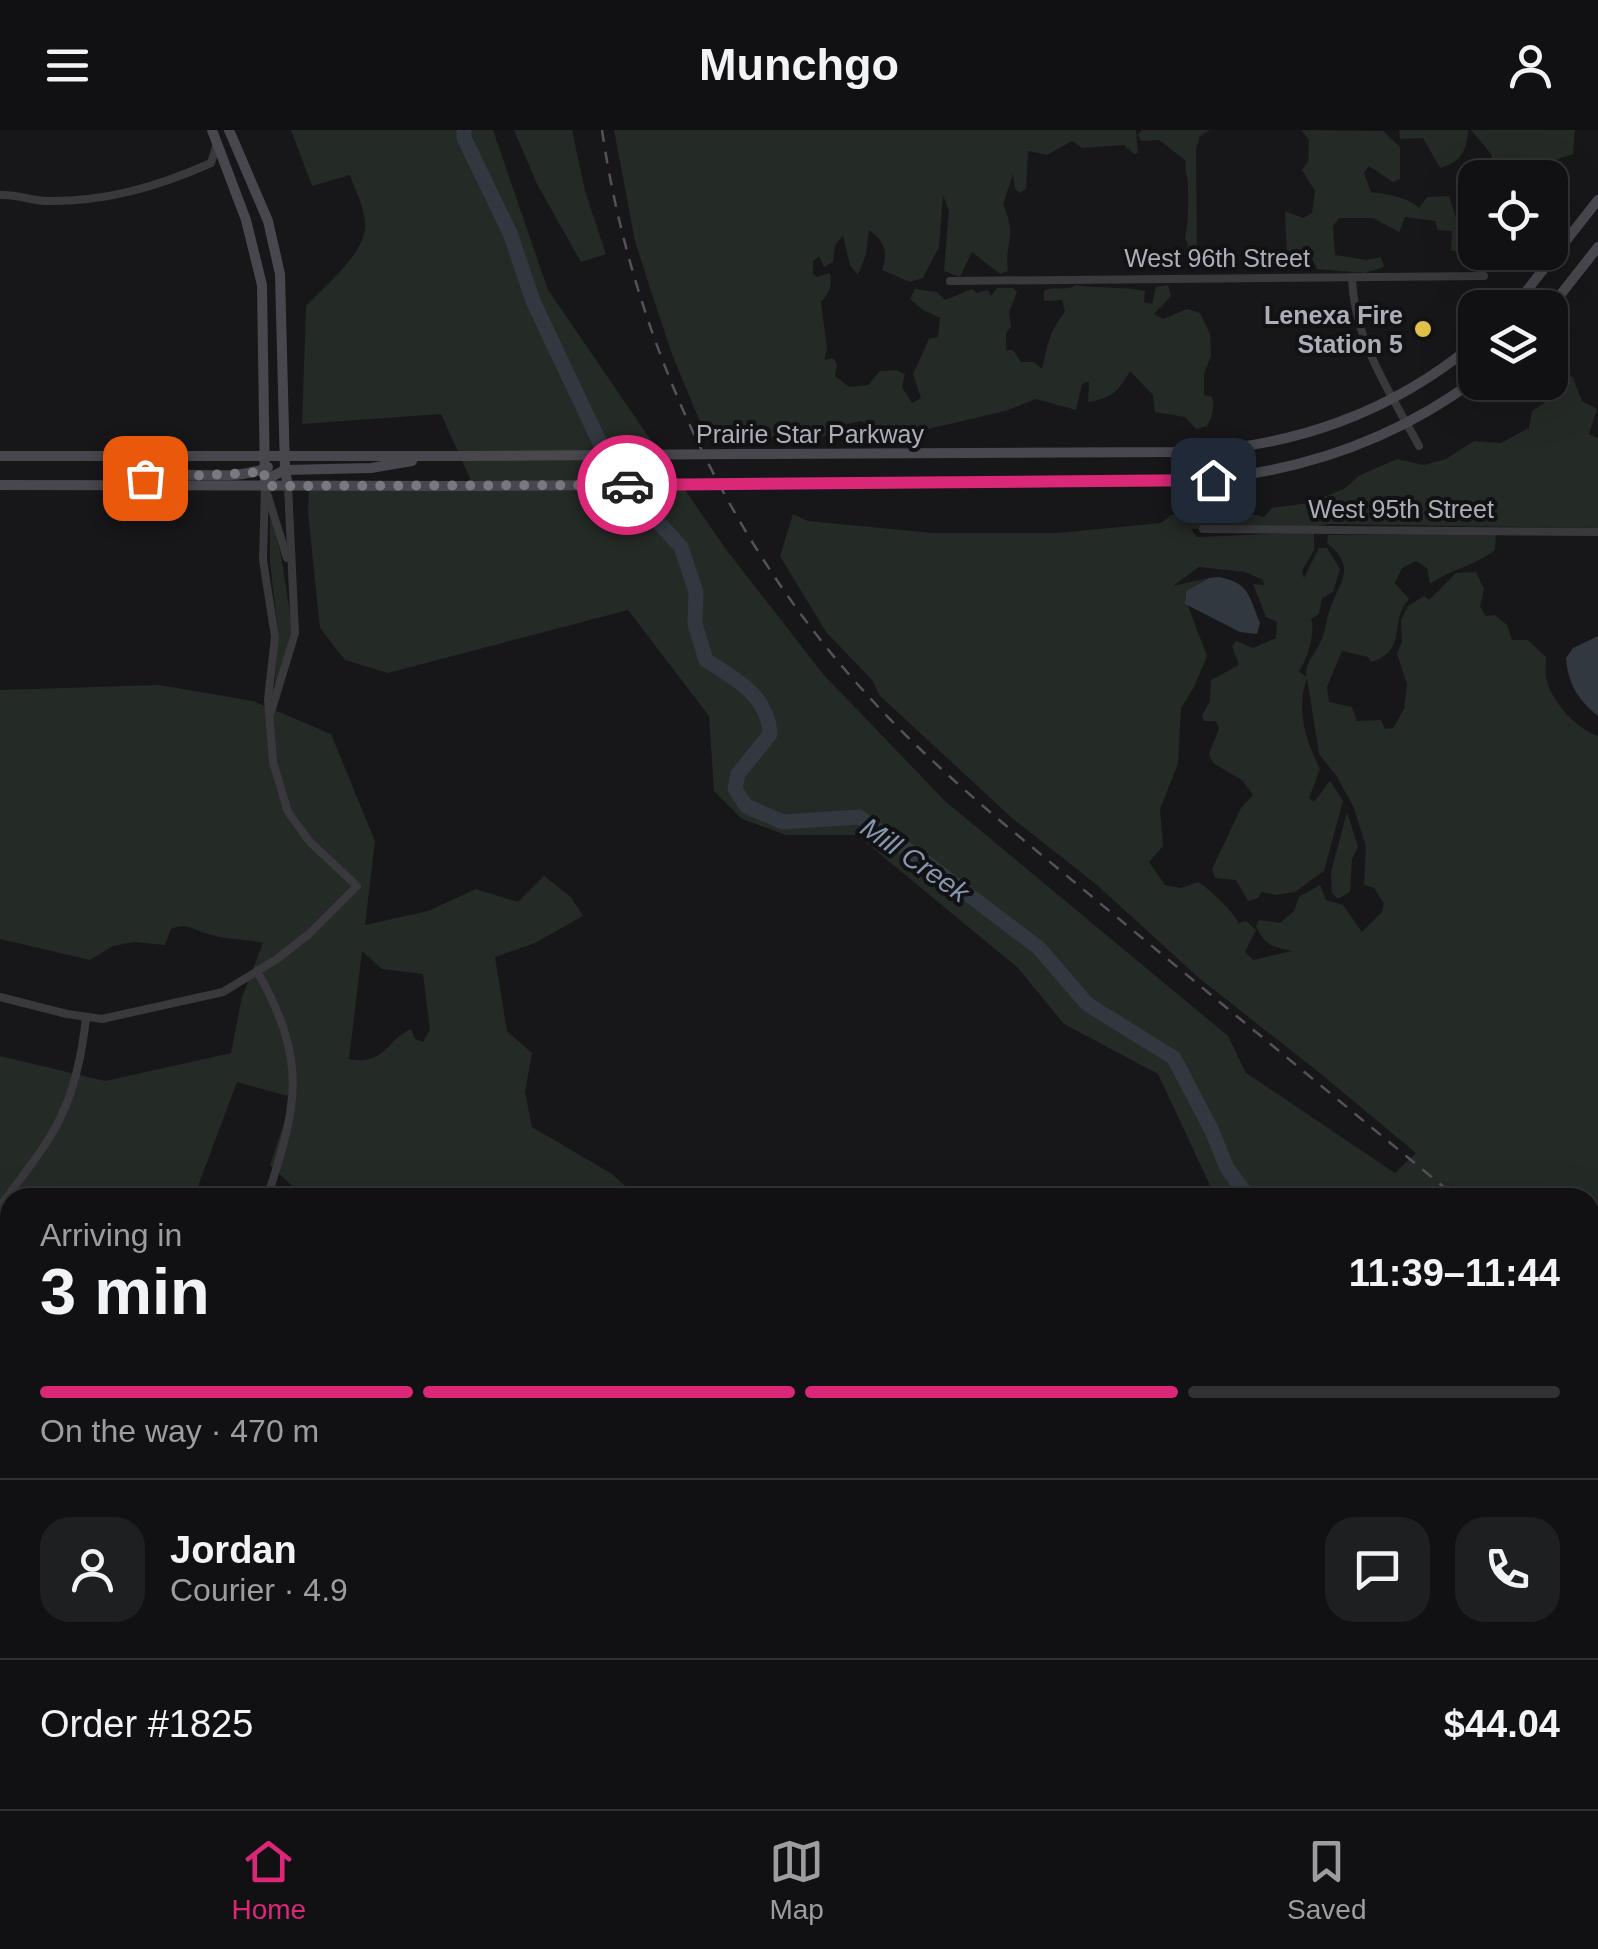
<!DOCTYPE html>
<meta charset="utf-8">
<style>
:root{--surface:#111113;--page:#1e1f21;--text:#f1f3f6;--muted:#9c9da0;--line:#303133;--accent:#db2777}
body{margin:0;font-family:Arial,sans-serif;background:var(--page);color:var(--text);height:100vh;display:flex;flex-direction:column;font-size:38px;white-space:nowrap}
*{box-sizing:border-box;margin:0}
p{font-size:32px;color:var(--muted)}
.icon{flex:none;width:55px;height:55px;fill:none;stroke:currentColor;stroke-width:2;stroke-linecap:round;stroke-linejoin:round}
.map{position:relative;flex:1;overflow:hidden}
.panel{position:absolute;left:0px;top:1058px;width:1600px;height:622px;display:flex;flex-direction:column;background:var(--surface);border-radius:30px 30px 0 0;box-shadow:0 10px 40px #0002,0 0 0 2px var(--line)}
.panel>*{flex:none}
.fabs{position:absolute;left:1458px;top:30px;display:grid;gap:20px}
.fabs a{display:grid;place-items:center;width:110px;height:110px;border-radius:20px;background:var(--surface);box-shadow:0 10px 40px #0002,0 0 0 2px var(--line);font-size:50px}
.pin{position:absolute;display:grid;place-items:center;width:85px;height:85px;color:#fff;margin:-42px;border-radius:20px;box-shadow:0 5px 15px #0006}
.courier{position:absolute;display:grid;place-items:center;width:100px;height:100px;margin:-50px;border:8px solid #db2777;border-radius:50%;background:#fff;color:#222;box-shadow:0 2px 12px #0007}
.summary em{font-style:normal;font-weight:700}
.summary div{display:flex;flex-direction:column-reverse}
.summary{display:flex;align-items:center;justify-content:space-between;height:170px;padding:0 40px}
h1{font-size:65px;font-weight:700;line-height:75px}
.bar{display:grid;grid-template-columns:repeat(4,1fr);gap:15px 10px;align-content:center;height:120px;padding:0 40px}
.bar i{height:12px;border-radius:8px;background:var(--line)}
.bar .current{background:var(--accent)}
.bar p{grid-column:span 4}
.line{display:flex;align-items:center;gap:25px;padding:0 40px;border-top:2px solid var(--line)}
.line div{flex:1}
.round{display:grid;place-items:center;flex:none;width:105px;height:105px;border-radius:30px;background:var(--page)}
header{display:flex;justify-content:space-between;align-items:center;height:130px;padding:0 40px;background:var(--surface);font-size:45px;font-weight:700}
.dock{display:flex;justify-content:space-around;align-items:center;height:140px;border-top:2px solid var(--line);background:var(--surface);font-size:28px;color:var(--muted)}
.dock a{display:grid;justify-items:center;gap:5px}
.dock .current{color:var(--accent)}
.map>svg:first-child{display:block}
.green{fill:#242a25;fill-rule:evenodd}
.water{fill:#313840}
.lines{fill:none;stroke-linecap:round;stroke-linejoin:round}
.river{stroke:#313840;stroke-width:15}
.minor{stroke:#39393d;stroke-width:8}
.secondary{stroke:#47474d;stroke-width:10}
.rail{stroke:#525258;stroke-width:2.5;stroke-dasharray:12 10;stroke-linecap:butt}
.secondary-bridge{stroke:#47474d;stroke-width:10}
.done{stroke:#777880;stroke-width:10;stroke-dasharray:0 18}
.route{stroke:#db2777;stroke-width:12}
.poi-dot{fill:#e0c048;stroke:#121214;stroke-width:4}
.labels{text-anchor:middle;dominant-baseline:central;stroke-width:8;stroke-linejoin:round;paint-order:stroke}
.street-label{font-size:25px;fill:#abadb7;stroke:#121214}
.poi-label{font-size:25px;font-weight:bold;fill:#abadb7;stroke:#121214;text-anchor:end}
.water-label{font-size:28px;font-style:italic;fill:#8596af;stroke:#121214}
</style>
<header><svg class="icon" aria-label="menu" viewBox="0 0 24 24"><path d="M4 6h16M4 12h16M4 18h16"/></svg>Munchgo<svg class="icon" aria-label="person" viewBox="0 0 24 24"><circle cx="12" cy="8" r="4"/><path d="M4 21q1-7 8-7t8 7"/></svg></header>
<div class="map">
<svg width="1598" height="1679" viewBox="0 0 1598 1679">
<rect width="100%" height="100%" fill="#171719"/>
<g class="green">
<path d="M291 0H493L548 160 725 418 823 544 945 671 1228 906 1246 943 1395 1043 1416 1023 1321 944 1199 848 1097 755 1012 688 879 565 873 551 826 502 780 426 793 384 808 391 933 403H1057L1161 393 1171 385 1202 382 1220 387 1247 383 1264 387 1272 378 1308 373 1344 359 1360 345 1397 329 1424 335 1446 329 1474 311 1501 313 1529 298 1532 281 1552 268 1562 236 1573 248 1582 271 1597 279 1589 304 1598 308V398L1328 394 1314 397 1191 399 1197 407 1314 402V420L1302 441 1304 448 1319 418H1327L1340 439 1333 462 1322 468 1319 484 1311 489C1316 501 1307 531 1299 541L1306 547C1305 533 1314 525 1320 513 1325 504 1326 491 1329 482 1338 452 1359 439 1327 413L1328 405 1496 404 1495 420C1475 436 1451 439 1430 454L1427 438 1416 431 1402 438 1395 453 1409 469C1388 492 1409 521 1371 532L1368 527 1342 521 1327 557 1329 572 1352 577 1357 591 1381 590 1385 599 1393 598 1404 579 1407 554 1397 524 1402 512 1401 490 1408 476 1424 466 1429 470 1456 443 1476 442 1484 459 1480 477 1486 486 1495 485 1507 495 1512 510H1528L1546 527C1546 535 1545 545 1547 552 1554 574 1577 599 1598 606V1170L1590 1164V1068L1467 1067 1451 1055 1439 1068 1215 1066 1158 944 1064 894 1018 838 857 705H786L742 689 714 661 709 586 628 480 388 543 345 530 320 498 308 383 309 355H473L441 284 302 294 306 176C325 156 369 120 365 92 364 76 355 60 350 45L312 56ZM1199 437 1245 442 1263 450 1264 455 1253 454 1266 487 1277 492 1276 508 1253 518 1236 511 1232 516 1239 535 1211 550 1210 571 1202 586 1204 591H1216L1219 599 1209 624 1213 633 1242 650 1253 665 1241 678 1212 739 1215 748 1236 750 1248 771 1258 768 1262 762 1275 765 1295 762 1324 741 1343 671 1330 651 1314 672 1309 668 1320 639C1305 609 1296 579 1307 548L1319 624 1337 647 1354 678 1366 717 1364 755 1374 758 1384 774 1382 782 1362 802 1343 775 1326 770 1320 755 1299 767 1294 781 1280 793 1259 790 1256 796C1265 817 1274 816 1292 821L1253 830 1245 822 1256 800 1246 791 1239 793C1232 781 1210 759 1198 752L1181 758 1165 755 1149 732 1163 716 1160 679 1178 634 1181 578 1194 557 1207 526 1185 468 1186 461 1208 448 1173 456Z"/>
<path d="M514 0H572L585 61 606 124 581 132 537 54Z"/>
<path d="M614 0H1136L1138 23 1134 24 1124 15 1082 18 1072 11 1047 25 1028 21 1026 59 1020 63 1015 59 1013 44 1003 74C1018 108 1004 111 1008 141L1000 144 972 122 960 147 944 141 949 81 943 65 939 117 923 148 910 152 882 140C889 122 884 111 869 100L866 124 858 145 850 135 843 106 835 115 833 132 824 137 819 126 813 131V144L817 147 830 143C832 155 830 163 821 172L827 219 824 230 833 228 837 234 835 246 849 257 868 255 880 241 896 240 905 244 902 257 912 273 921 268 913 244 929 209 938 207 940 188 923 180 910 169 915 159 937 162 945 170 972 159 976 163 988 160 991 166 997 158H1013L1017 162 1009 182 1011 197 1006 203V220H1013L1021 232H1034L1042 239C1047 217 1050 199 1065 182L1062 170 1044 171V161C1055 155 1066 162 1076 155 1099 159 1123 156 1145 161L1144 172 1152 174 1156 157 1168 155 1171 166 1154 184 1163 189 1187 179 1200 183 1210 204 1211 226 1204 244V265L1212 267C1215 278 1212 287 1207 296L1196 299 1185 287 1155 282 1153 265 1130 241C1118 262 1112 268 1088 272L1089 251 1082 254 1076 280 1036 269 1005 281 928 299H875L861 291 827 299 826 306 711 311 698 287 672 224 648 152 635 111Z"/>
<path d="M1142 0H1210L1200 6 1196 19 1197 133 1190 136 1184 124 1188 114 1185 108C1189 91 1188 73 1188 56 1188 45 1184 42 1186 31L1159 10 1141 11 1138 5Z"/>
<path d="M1301 0 1383 1 1400 17V49L1393 52 1369 36 1364 43 1371 62C1387 64 1408 67 1419 78L1427 67 1449 66 1461 103 1456 121 1451 120 1452 101 1438 100 1435 91 1405 87 1399 102 1373 88H1339L1333 96 1335 125 1367 130 1381 127 1384 137 1365 143 1317 139 1309 122 1292 130 1287 126 1285 81 1303 88 1312 83 1315 61 1302 40 1308 32 1309 10Z"/>
<path d="M1399 0H1468C1467 21 1461 32 1440 38L1423 8 1400 9Z"/>
<path d="M1471 0H1575L1573 24 1550 32 1532 47H1516L1512 30 1503 44H1495L1491 24Z"/>
<path d="M270 384 281 425 292 497 274 565 278 502 270 432Z"/>
<path d="M159 555 253 571 331 604 375 711 365 795 428 781 476 759 518 772 544 746 571 767 583 786 535 813 495 827 507 901 532 923 525 962 532 997 612 1044 637 1067H304L270 1035 285 990 288 966 237 952 194 1067 10 1068V1670H336L334 1679H0V1456L3 1426 0 1418V926L105 951 231 923 242 867 263 813C247 809 228 810 212 805 196 802 187 791 171 799L165 815 134 812 113 816 90 830 0 809V560ZM362 821 382 839 423 844 430 900 423 912 415 909 411 899C386 910 385 936 349 929Z"/>
<path d="M1347 682 1358 717 1352 729 1350 762 1338 769 1332 763 1331 742Z"/>
<path d="M570 1670H1352L1348 1679H564Z"/>
<path d="M1439 1670H1508L1515 1679H1437Z"/>
</g>
<g class="water">
<path d="M1219 447C1250 453 1249 467 1260 493L1257 504 1240 502 1185 474 1186 461 1209 448Z"/>
<path d="M1598 506V586C1578 570 1568 554 1566 528L1573 518Z"/>
</g>
<g class="lines">
<g class="river">
<path d="M464 0V8L510 103 533 171 614 343 681 417 696 462 695 494 706 530C735 549 768 565 770 604L738 644 735 659 746 676 783 692 859 687 924 731 1039 818 1087 874 1174 928 1212 1001 1227 1038 1249 1068"/>
<path d="M1590 1239 1598 1244"/>
</g>
<g class="minor">
<path d="M0 65C17 64 29 70 45 71 105 72 157 57 211 33L216 17"/>
<path d="M1352 147C1354 211 1390 262 1419 316"/>
<path d="M950 151 1484 146"/>
<path d="M266 360 287 428"/>
<path d="M1203 399 1598 402"/>
<path d="M271 582 295 503 288 356"/>
<path d="M257 841C308 932 298 973 267 1068"/>
<path d="M0 867 67 884 102 889 223 862 277 829 309 804 357 756 310 712 288 682 273 632 268 569 275 507 263 430 265 356"/>
<path d="M0 1076C54 1005 76 979 86 888"/>
<path d="M1590 1569 1598 1577"/>
<path d="M0 1609 10 1610"/>
</g>
<g class="secondary">
<path d="M212 0 246 90 262 155 265 356"/>
<path d="M229 0 268 91 280 144 285 340 288 356"/>
<path d="M1513 178 1598 70"/>
<path d="M1550 178 1598 117"/>
<path d="M739 324 1183 322C1291 318 1392 283 1475 213"/>
<path d="M0 326H458"/>
<path d="M137 351C179 336 228 355 268 337"/>
<path d="M755 354 1189 351C1295 344 1390 313 1475 250"/>
<path d="M0 355 473 356"/>
<path d="M266 355 273 346 285 340 371 338 412 331"/>
</g>
<g class="rail">
<path d="M602 0C632 207 728 415 871 569 910 612 954 651 998 689L1457 1068"/>
<path d="M1590 1184 1598 1191"/>
</g>
<g class="secondary-bridge">
<path d="M458 326 739 324"/>
<path d="M473 356 755 354"/>
</g>
</g>
<g class="lines">
<path class="done" d="M145 348 251 343 264 339 265 356 627 355"/>
<path class="route" d="M627 355 1213 350"/>
</g>
<circle class="poi-dot" cx="1423" cy="199" r="10"/>
<g class="labels">
<g class="street-label">
<text x="1217" y="128">West 96th Street</text>
<text x="810" y="304">Prairie Star Parkway</text>
<text x="1401" y="379">West 95th Street</text>
</g>
<g class="poi-label">
<text x="1403" y="185">Lenexa Fire<tspan x="1403" dy="29">Station 5</tspan></text>
</g>
<g class="water-label">
<text transform="translate(915 730) rotate(35)">Mill Creek</text>
</g>
</g>
</svg>
<div class="fabs">
<a><svg class="icon" aria-label="locate" viewBox="0 0 24 24"><circle cx="12" cy="12" r="6"/><path d="M12 2v4M12 18v4M2 12h4M18 12h4"/></svg></a>
<a><svg class="icon" aria-label="layers" viewBox="0 0 24 24"><path d="M12 4l9 5-9 5-9-5zM3 14l9 5 9-5"/></svg></a>
</div>
<div class="pin" style="left:145px;top:348px;background:#ea580c"><svg class="icon" aria-label="bag" viewBox="0 0 24 24"><path d="M5 8h14l-1 12H6zM9 8a3 3 0 0 1 6 0"/></svg></div>
<div class="pin" style="left:1213px;top:350px;background:#1f2937"><svg class="icon" aria-label="home" viewBox="0 0 24 24"><path d="M3 11l9-7 9 7M6 9v11h12V9"/></svg></div>
<div class="courier" style="left:627px;top:355px"><svg class="icon" aria-label="car" viewBox="0 0 24 24"><path d="M5 17H2v-5l4-1 3-4h7l3 4 3 1v5h-3M9 17h6M6 11h13"/><circle cx="7" cy="17" r="2"/><circle cx="17" cy="17" r="2"/></svg></div>
<section class="panel">
<div class="summary"><div><h1>3 min</h1><p>Arriving in</p></div><em>11:39–11:44</em></div>
<div class="bar"><i class="current"></i><i class="current"></i><i class="current"></i><i></i><p>On the way · 470 m</p></div>
<div class="line" style="height:180px"><a class="round"><svg class="icon" aria-label="person" viewBox="0 0 24 24"><circle cx="12" cy="8" r="4"/><path d="M4 21q1-7 8-7t8 7"/></svg></a><div><b>Jordan</b><p>Courier · 4.9</p></div><a class="round"><svg class="icon" aria-label="chat" viewBox="0 0 24 24"><path d="M4 5h16v11H9l-5 4z"/></svg></a><a class="round"><svg class="icon" aria-label="phone" viewBox="0 0 24 24"><path d="M5 4h4l2 5-3 2q2 4 5 5l2-3 5 2v4C11 20 4 13 5 4z"/></svg></a></div>
<div class="line" style="height:130px"><div>Order #1825</div><b>$44.04</b></div>
</section>
</div>
<nav class="dock">
<a class="current"><svg class="icon" aria-label="home" viewBox="0 0 24 24"><path d="M3 11l9-7 9 7M6 9v11h12V9"/></svg>Home</a>
<a><svg class="icon" aria-label="map" viewBox="0 0 24 24"><path d="M3 6l6-2 6 2 6-2v14l-6 2-6-2-6 2zM9 4v14M15 6v14"/></svg>Map</a>
<a><svg class="icon" aria-label="saved" viewBox="0 0 24 24"><path d="M7 4h10v16l-5-4-5 4z"/></svg>Saved</a>
</nav>
